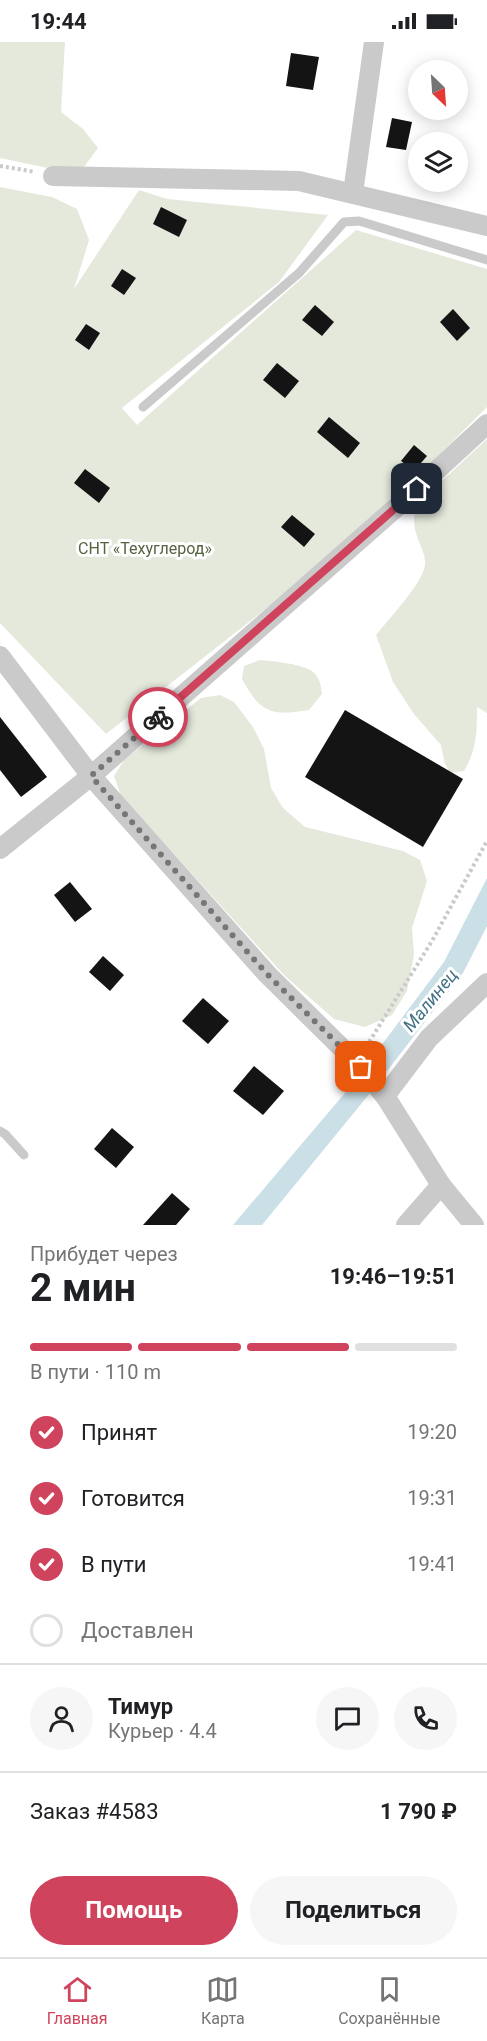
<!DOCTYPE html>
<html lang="ru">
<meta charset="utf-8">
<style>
:root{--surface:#fff;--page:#f6f6f6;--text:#202124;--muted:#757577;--line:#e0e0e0;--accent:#d0435c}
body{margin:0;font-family:Roboto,sans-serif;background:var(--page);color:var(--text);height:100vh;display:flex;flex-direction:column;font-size:22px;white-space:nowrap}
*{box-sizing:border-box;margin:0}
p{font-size:20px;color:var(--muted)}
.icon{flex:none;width:33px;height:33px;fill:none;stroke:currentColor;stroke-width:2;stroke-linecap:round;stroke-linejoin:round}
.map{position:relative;height:1183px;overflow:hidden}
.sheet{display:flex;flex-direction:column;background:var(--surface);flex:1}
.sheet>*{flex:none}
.needle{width:39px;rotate:155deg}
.controls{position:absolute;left:408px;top:18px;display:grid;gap:12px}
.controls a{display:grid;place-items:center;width:60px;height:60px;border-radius:50%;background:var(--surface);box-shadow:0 3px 15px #0003;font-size:30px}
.pin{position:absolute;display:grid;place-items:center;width:51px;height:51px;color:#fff;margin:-26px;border-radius:12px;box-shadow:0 3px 9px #0006}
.courier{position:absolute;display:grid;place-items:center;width:60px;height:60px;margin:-30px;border:4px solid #d0435c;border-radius:50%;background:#fff;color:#222;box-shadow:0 2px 8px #0007}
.headline em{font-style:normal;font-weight:700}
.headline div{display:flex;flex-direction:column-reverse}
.headline{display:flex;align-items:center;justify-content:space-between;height:102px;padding:0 30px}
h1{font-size:39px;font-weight:700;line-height:45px}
.bar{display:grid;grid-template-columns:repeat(4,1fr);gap:9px 6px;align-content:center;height:72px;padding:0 30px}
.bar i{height:8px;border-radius:4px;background:var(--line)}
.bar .on{background:var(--accent)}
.bar p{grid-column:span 4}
.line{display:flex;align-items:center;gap:15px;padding:0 30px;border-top:2px solid var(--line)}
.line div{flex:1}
.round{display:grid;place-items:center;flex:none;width:63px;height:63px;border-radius:32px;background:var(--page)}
ol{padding:0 30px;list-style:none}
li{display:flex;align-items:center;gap:18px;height:66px}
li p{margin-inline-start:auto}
li .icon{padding:6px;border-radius:50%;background:var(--accent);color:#fff;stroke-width:4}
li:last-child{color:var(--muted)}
li i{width:33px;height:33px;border:3px solid var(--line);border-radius:50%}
.action{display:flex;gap:12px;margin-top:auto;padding:12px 30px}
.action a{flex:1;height:69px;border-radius:36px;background:var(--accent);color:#fff;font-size:24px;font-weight:700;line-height:69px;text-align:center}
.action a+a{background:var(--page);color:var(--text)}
.status{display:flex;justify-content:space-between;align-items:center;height:42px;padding:0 30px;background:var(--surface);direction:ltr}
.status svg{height:16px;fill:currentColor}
.dock{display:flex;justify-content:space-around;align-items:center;height:84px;border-top:2px solid var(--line);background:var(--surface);font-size:16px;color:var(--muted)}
.dock a{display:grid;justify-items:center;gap:3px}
.dock .on{color:var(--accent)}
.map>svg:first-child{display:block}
.green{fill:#e4e9dc}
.water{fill:#cbdfe7}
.building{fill:#141414}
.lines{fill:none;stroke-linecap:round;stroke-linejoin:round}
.path{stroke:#cacaca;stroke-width:4;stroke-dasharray:3 3;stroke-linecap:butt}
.service{stroke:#cacaca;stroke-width:9}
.minor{stroke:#cacaca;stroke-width:20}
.done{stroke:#767676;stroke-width:6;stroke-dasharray:0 10.8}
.route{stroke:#d0435c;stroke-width:8}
.labels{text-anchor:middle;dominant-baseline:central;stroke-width:6;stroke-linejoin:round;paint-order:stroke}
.park-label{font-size:16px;fill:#546340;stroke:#fff}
.water-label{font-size:18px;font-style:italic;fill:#457385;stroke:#fff}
</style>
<div class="status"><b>19:44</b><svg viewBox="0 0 49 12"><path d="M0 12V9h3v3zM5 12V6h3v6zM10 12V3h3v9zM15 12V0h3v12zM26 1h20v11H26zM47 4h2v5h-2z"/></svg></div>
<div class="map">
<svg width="487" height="1183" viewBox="0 0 487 1183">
<rect width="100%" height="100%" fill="#fff"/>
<g class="green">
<path d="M0 0H65L61 70 83 87 98 106 81 129 53 127 0 116Z"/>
<path d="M0 145 52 155 77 167 89 198 74 247 139 148 167 157 328 173 279 240 122 366 137 383 356 188 487 227V365L392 460 295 544 106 692 0 581Z"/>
<path d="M487 397V671L477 665C477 690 477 707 464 729L450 731 445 722 441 703 414 672 393 640 376 593C388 578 423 541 425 523 426 512 419 502 416 491 413 482 414 473 416 463Z"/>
<path d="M260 618C272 619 304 622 313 630 320 636 321 644 322 652L309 668C271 674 261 672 242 637L244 624Z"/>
<path d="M220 653 234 660 253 685 264 707 271 746 283 766 305 785 403 809 420 818 427 839 412 886 414 913 407 949 392 973 365 985 334 977 285 934 121 754 114 734 124 718 201 656Z"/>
</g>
<path class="water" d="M487 836V884L463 931 366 1056 262 1183H233L350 1045 444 920Z"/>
<g class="building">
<path d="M291 11 319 15 313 48 286 44Z"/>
<path d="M392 76 412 80 406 108 386 105Z"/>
<path d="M161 165 187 178 179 195 153 182Z"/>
<path d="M122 227 136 236 124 253 111 244Z"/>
<path d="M315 263 334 280 322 294 302 278Z"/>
<path d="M453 267 470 286 457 299 440 280Z"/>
<path d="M86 282 100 291 89 308 75 298Z"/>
<path d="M277 321 299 339 285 356 263 338Z"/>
<path d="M329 375 360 401 348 416 317 390Z"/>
<path d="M414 403 427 414 414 429 401 419Z"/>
<path d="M85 427 110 446 99 461 74 441Z"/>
<path d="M292 473 315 492 304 505 281 485Z"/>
<path d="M345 668 463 737 423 805 305 735Z"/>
<path d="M0 675 47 735 21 755 0 728Z"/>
<path d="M70 840 92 867 75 880 54 853Z"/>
<path d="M103 914 124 933 110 949 89 930Z"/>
<path d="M203 956 229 979 208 1002 182 979Z"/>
<path d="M254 1024 284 1049 263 1073 233 1049Z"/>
<path d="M112 1086 134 1105 116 1126 94 1107Z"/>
<path d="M172 1151 190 1167 176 1183H143Z"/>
</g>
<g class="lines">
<g class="path">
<path d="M0 124 35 130"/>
<path d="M366 1005 432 899 487 799"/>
</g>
<g class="service">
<path d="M143 365 299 231 344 180 359 179 487 218"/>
<path d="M0 1089 5 1092 24 1113"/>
</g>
<g class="minor">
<path d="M53 134 299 139 487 184"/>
<path d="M353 151 374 0"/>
<path d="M0 614 91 734 267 932 361 1025 385 1054 441 1143 474 1183"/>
<path d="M0 807 91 734 399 463 487 382"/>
<path d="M385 1054 429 996 487 941"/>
<path d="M406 1183 441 1143"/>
</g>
</g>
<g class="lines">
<path class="done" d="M158 675 91 734 267 932 361 1025"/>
<path class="route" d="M158 675 417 447"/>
</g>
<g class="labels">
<g class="park-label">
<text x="145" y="506">СНТ «Техуглерод»</text>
</g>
<g class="water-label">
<text transform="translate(430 958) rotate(-51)">Малинец</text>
</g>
</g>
</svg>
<div class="controls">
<a><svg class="needle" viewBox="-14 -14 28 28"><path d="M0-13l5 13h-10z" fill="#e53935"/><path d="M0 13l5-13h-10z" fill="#757577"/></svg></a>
<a><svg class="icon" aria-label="layers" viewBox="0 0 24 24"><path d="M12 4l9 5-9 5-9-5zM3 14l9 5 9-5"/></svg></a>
</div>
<div class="pin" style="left:361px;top:1025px;background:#ea580c"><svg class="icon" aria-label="bag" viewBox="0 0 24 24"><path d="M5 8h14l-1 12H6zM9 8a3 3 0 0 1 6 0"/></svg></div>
<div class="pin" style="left:417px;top:447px;background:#1f2937"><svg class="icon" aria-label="home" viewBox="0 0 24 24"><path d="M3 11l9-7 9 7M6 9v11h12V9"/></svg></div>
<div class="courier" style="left:158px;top:675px"><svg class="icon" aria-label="bike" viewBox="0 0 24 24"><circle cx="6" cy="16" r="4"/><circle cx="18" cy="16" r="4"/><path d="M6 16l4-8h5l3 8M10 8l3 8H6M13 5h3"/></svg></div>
</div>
<section class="sheet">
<div class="headline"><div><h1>2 мин</h1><p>Прибудет через</p></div><em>19:46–19:51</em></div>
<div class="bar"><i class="on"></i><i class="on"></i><i class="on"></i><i></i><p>В пути · 110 m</p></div>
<ol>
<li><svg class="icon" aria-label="check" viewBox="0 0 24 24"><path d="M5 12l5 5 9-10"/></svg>Принят<p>19:20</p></li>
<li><svg class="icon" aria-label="check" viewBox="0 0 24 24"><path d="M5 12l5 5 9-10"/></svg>Готовится<p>19:31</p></li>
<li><svg class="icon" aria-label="check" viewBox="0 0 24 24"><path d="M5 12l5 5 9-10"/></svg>В пути<p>19:41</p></li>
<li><i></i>Доставлен</li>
</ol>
<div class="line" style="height:108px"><a class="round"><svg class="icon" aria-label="person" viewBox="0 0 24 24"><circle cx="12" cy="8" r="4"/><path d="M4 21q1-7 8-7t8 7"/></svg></a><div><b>Тимур</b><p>Курьер · 4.4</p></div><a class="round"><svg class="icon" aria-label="chat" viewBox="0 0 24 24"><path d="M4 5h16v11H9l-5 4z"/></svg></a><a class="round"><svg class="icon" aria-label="phone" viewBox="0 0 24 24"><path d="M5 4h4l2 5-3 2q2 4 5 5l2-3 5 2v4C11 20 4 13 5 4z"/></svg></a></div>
<div class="line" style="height:78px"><div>Заказ #4583</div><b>1 790 ₽</b></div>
<div class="action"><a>Помощь</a><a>Поделиться</a></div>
</section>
<nav class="dock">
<a class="on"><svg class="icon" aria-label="home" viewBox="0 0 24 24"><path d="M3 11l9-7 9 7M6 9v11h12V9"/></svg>Главная</a>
<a><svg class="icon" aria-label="map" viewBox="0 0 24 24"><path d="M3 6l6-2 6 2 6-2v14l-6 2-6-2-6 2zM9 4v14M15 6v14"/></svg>Карта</a>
<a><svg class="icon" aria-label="saved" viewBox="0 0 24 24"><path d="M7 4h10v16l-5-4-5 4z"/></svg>Сохранённые</a>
</nav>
